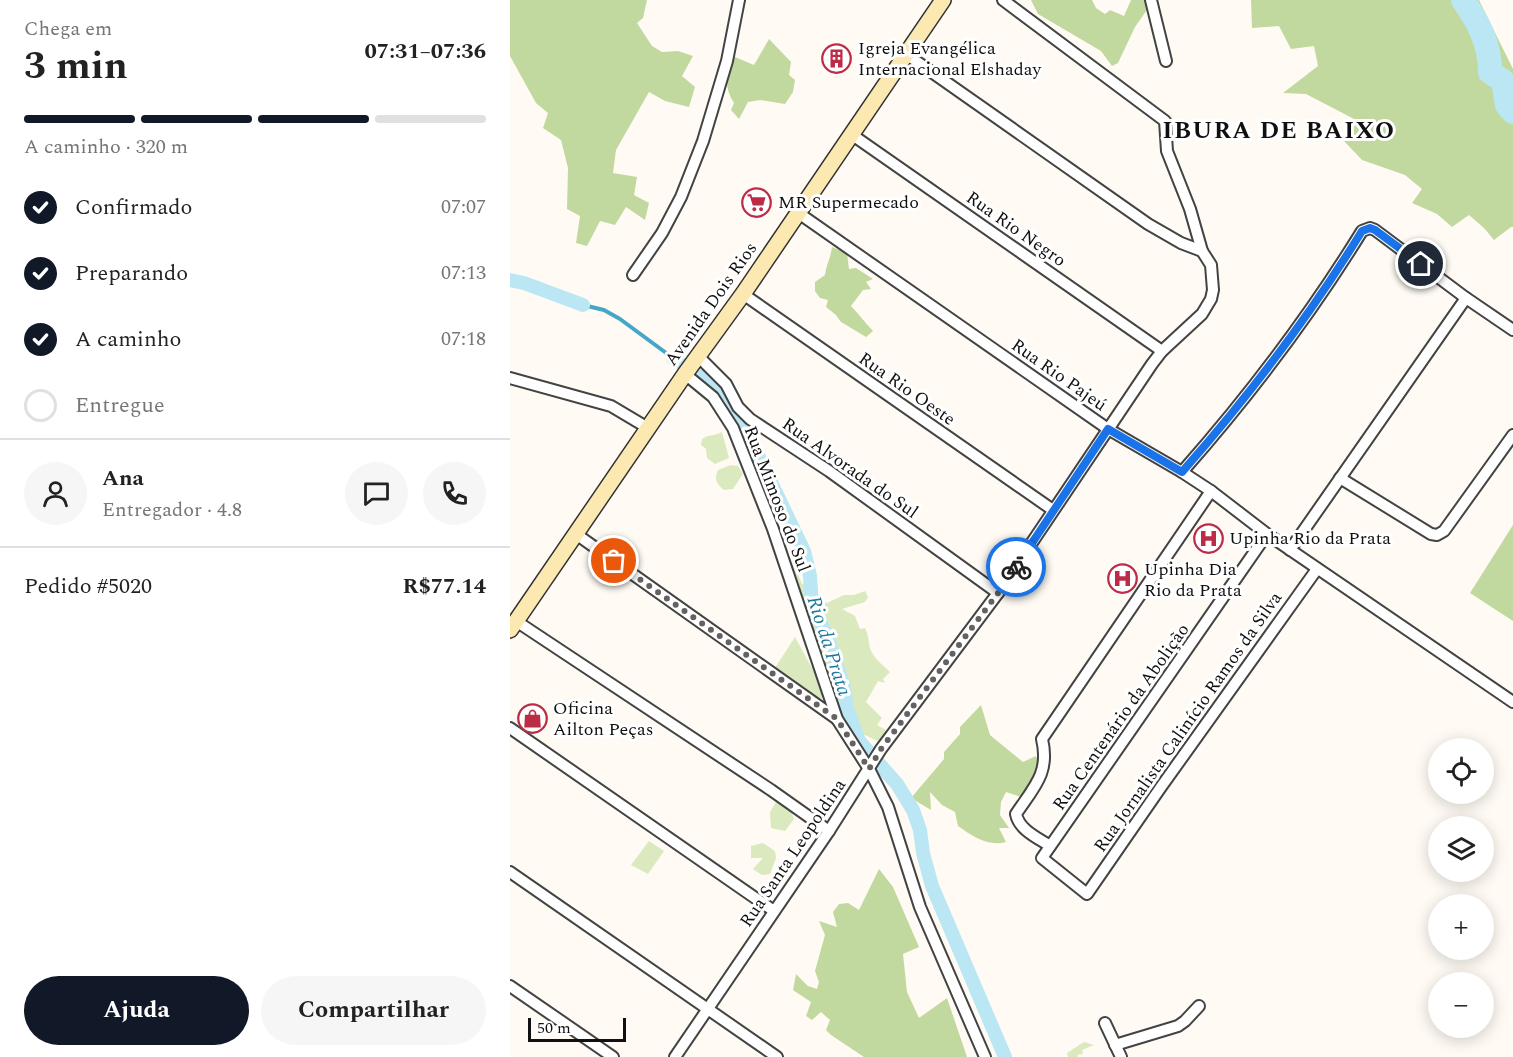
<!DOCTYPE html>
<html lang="pt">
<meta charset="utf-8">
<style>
:root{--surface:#fff;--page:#f6f6f6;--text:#222;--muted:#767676;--line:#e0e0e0;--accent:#111827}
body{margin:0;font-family:Spectral,serif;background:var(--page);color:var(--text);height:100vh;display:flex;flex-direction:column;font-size:22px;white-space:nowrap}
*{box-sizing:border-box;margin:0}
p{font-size:20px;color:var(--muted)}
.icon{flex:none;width:33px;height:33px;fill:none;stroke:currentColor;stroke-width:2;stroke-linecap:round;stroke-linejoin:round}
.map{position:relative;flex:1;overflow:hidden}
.sheet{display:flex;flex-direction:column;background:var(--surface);width:510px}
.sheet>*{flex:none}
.tools{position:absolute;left:918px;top:738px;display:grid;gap:12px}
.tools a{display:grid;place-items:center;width:66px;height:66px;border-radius:50%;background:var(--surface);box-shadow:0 3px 15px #0003;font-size:30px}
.scale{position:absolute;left:18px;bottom:15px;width:98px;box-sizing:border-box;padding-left:6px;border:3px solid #101010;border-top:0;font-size:16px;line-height:21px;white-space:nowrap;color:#101010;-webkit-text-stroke:4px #fff;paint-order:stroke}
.pin{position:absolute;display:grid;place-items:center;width:51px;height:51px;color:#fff;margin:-26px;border:3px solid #fff;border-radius:50%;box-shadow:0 2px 6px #0007}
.courier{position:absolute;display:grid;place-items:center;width:60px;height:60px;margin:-30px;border:4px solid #1a73e8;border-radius:50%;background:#fff;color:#222;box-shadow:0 2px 8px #0007}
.headline em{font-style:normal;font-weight:700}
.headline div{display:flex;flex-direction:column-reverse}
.headline{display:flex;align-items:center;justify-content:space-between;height:102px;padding:0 24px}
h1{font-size:39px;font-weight:700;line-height:45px}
.bar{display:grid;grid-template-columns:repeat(4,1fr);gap:9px 6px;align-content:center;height:72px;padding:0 24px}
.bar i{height:8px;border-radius:4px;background:var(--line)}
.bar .on{background:var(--accent)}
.bar p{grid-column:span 4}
.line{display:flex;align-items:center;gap:15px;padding:0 24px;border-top:2px solid var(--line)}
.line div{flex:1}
.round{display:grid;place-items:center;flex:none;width:63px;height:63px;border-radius:32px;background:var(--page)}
ol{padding:0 24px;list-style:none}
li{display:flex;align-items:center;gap:18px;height:66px}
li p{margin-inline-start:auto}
li .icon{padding:6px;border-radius:50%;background:var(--accent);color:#fff;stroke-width:4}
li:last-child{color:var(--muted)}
li i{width:33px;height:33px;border:3px solid var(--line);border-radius:50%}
.cta{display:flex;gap:12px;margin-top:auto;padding:12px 24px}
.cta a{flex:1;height:69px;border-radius:36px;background:var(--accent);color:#fff;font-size:24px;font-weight:700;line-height:69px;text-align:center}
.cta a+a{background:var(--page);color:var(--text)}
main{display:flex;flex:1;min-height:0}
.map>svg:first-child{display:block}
.green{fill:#dae9be}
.forest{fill:#c1d99e}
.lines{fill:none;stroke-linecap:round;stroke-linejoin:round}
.stream{stroke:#44a6c9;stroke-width:4}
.canal{stroke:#bbe7f4;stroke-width:14}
.river{stroke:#bbe7f4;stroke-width:24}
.street-casing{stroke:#434343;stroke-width:14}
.secondary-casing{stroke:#323232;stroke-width:18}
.street{stroke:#fff;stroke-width:10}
.secondary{stroke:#fce9b2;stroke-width:15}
.done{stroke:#646260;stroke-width:6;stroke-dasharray:0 10.8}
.route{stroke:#1a73e8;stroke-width:8}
.labels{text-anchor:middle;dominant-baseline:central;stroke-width:6;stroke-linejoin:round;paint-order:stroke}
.poi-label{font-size:18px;fill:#101010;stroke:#fff;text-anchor:start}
.street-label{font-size:18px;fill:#101010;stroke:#fff}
.water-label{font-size:20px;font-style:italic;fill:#1d789f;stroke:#fff}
.district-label{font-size:24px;font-weight:bold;letter-spacing:1.5px;fill:#101010;stroke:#fff}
</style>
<main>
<section class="sheet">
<div class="headline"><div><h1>3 min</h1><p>Chega em</p></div><em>07:31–07:36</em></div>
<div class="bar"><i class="on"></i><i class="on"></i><i class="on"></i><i></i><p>A caminho · 320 m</p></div>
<ol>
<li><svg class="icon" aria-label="check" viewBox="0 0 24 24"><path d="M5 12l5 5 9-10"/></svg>Confirmado<p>07:07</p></li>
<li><svg class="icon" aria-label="check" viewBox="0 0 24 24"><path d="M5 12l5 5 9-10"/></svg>Preparando<p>07:13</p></li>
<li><svg class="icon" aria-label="check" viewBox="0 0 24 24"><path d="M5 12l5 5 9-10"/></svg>A caminho<p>07:18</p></li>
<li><i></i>Entregue</li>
</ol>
<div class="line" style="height:108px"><a class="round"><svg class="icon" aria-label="person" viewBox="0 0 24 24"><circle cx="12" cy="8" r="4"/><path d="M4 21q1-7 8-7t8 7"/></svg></a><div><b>Ana</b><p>Entregador · 4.8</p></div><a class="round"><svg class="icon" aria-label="chat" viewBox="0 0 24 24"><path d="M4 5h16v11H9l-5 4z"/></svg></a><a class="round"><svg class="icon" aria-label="phone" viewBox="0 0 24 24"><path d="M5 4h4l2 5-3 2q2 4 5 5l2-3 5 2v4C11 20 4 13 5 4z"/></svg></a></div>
<div class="line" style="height:78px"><div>Pedido #5020</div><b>R$77.14</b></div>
<div class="cta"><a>Ajuda</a><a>Compartilhar</a></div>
</section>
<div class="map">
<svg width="1003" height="1057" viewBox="0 0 1003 1057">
<rect width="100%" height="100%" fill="#fffbf4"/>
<g class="green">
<path d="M212 432 219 458 205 464 197 458 196 449 191 445 192 439C199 434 205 436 212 432Z"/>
<path d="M221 465 228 466 233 474 223 489 214 490C206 484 204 479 208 470Z"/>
<path d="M292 558 295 569 288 574 292 584 304 581 306 595 317 603 334 595H344L355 591 358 597 355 602 332 609 345 616 350 629 355 628C359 636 358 640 360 648 363 658 373 665 380 672L373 679 375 683 368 681 356 702 372 718 367 725 376 730 372 743 355 735 341 734 334 723 294 613 298 608 297 604 292 605 280 563Z"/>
<path d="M285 637 315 692 312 698H309L265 668Z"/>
<path d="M266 802H277L284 819 275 831 261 828 260 812Z"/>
<path d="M139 841 154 851 138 874 121 865Z"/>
<path d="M253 843 265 851 266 858 260 874 252 875 243 869 253 858H241V846Z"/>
<path d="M574 1042 584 1045 572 1050 573 1054 567 1055 568 1057H558L557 1053Z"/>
</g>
<g class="forest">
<path d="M0 0H137L133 18 127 23 142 46 152 52 168 51 183 56 172 76 185 87 179 107 155 101 139 92 106 150 103 173 127 177 124 195 139 203 135 220 116 207 105 225 90 221 77 246 66 243 70 216 57 209 58 168 51 140 33 128 38 113 26 103 0 56Z"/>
<path d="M521 0H582L586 8 595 14 600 10 614 16 621 0H638L639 7 625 27 608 63 602 66 591 51 528 14Z"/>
<path d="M741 0H969L1003 69V227H1001L984 240 974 228 959 215 942 227 927 214 902 203 912 189 895 175 852 160 834 141 848 121 796 94 773 93 808 66 804 46 781 49 769 26 742 28Z"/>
<path d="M259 39 281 62 279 75 285 80 283 92 275 104 250 100 238 102 229 119 221 110 224 103C214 88 215 73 225 57L244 65Z"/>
<path d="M322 247 337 253 339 269 346 268 363 279 356 282 361 289 353 290 341 306C349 314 355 323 363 331L356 337 331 322 326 315 316 307 318 300 310 298 305 291V282L315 275C316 265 321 257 322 247Z"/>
<path d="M1003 525V621L960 593Z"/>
<path d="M471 705 480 735 513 762 526 756 531 773 524 788 511 797 496 792 491 802 490 815 499 828H489L496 842C478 847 462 836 448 826L445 812 432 805 420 792 421 810 401 798 434 759V752L450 734V727Z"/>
<path d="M369 869 383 887 409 947 393 954 397 992 409 1018 437 998 457 1057H354L321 1035 316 1030 320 1020 311 1012 302 1020 296 1016 301 1002 283 990 286 974 298 986 307 989 309 982 305 971 315 935 309 921 327 927 323 912 329 904 338 903 349 910Z"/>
</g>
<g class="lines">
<path class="stream" d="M73 305 94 310 110 319 163 358"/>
<g class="canal">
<path d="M0 280 14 283 73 305"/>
<path d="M163 358 169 362"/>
<path d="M188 375 220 397 294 551 300 576 302 604 318 639 334 688 337 708 349 741 387 784 403 810 410 830 413 853 422 886 495 1057"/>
</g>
<path class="river" d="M953 0C969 23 980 44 980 72L993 81 997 105 1003 112"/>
<defs>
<g id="street">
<path d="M641 0 656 61"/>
<path d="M396 54 638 224 671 243 692 251"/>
<path d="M341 134 652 351"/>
<path d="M287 212 598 429 672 472 701 491 757 534 1003 702"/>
<path d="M123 275 152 233 171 197 193 141 217 61 229 0"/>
<path d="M233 294 543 510"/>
<path d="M188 356 216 384 228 407 240 419 319 471 488 593"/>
<path d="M175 374 203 397 223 428 263 529 327 719 359 769 378 807 410 907 475 1057"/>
<path d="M0 378 101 406 138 428"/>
<path d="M672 472C739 396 799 317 852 231L860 228 865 230 956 298 1003 330"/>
<path d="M830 478 921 534 927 535 934 531 1003 435"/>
<path d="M66 534 327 719"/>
<path d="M757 534 532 858 577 894 651 787 807 569"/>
<path d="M780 550 956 298"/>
<path d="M6 621 261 790 319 831"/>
<path d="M0 728 264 911"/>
<path d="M540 846C528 838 509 830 506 814 524 787 540 773 532 739L701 491"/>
<path d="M0 872 267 1057"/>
<path d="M0 986 103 1057"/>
<path d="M595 1023 611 1057"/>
<path d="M605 1045 668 1026 675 1021 689 1006"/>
<path d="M165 1057 319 831 371 749 488 593 642 364 652 351 692 314 701 299 703 290 701 265 692 251 680 209 657 151 655 121 493 0"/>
</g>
<path id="secondary" d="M0 630 175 374 233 294 433 0"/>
</defs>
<use href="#street" class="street-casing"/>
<use href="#secondary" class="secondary-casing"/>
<use href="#street" class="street"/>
<use href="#secondary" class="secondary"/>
</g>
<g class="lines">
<path class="done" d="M104 561 327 719 359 769 371 749 488 593 506 567"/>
<path class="route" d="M506 567 598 429 672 472C739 396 799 317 852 231L860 228 865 230 911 264"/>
</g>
<defs>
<symbol id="building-ring" viewBox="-11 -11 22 22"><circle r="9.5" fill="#fff" stroke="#bd2c47" stroke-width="1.5"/><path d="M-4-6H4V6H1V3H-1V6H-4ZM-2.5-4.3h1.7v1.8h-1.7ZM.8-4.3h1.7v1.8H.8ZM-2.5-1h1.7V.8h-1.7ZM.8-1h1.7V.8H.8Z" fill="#bd2c47"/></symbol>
<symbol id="supermarket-ring" viewBox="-11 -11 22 22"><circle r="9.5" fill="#fff" stroke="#bd2c47" stroke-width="1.5"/><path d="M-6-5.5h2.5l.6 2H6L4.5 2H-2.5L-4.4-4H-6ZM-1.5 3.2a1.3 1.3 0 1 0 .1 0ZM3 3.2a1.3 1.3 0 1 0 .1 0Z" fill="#bd2c47"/></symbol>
<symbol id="hospital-ring" viewBox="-11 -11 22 22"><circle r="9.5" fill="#fff" stroke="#bd2c47" stroke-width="1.5"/><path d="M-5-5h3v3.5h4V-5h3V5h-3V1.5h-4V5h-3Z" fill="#bd2c47"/></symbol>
<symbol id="shop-ring" viewBox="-11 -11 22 22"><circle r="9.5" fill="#fff" stroke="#bd2c47" stroke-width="1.5"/><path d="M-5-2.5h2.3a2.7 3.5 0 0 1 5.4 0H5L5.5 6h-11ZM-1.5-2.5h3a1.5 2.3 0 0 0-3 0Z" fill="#bd2c47"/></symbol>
</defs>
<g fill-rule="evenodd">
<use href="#building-ring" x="310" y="42" width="33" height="33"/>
<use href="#supermarket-ring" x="230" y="186" width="33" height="33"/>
<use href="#hospital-ring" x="682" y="522" width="33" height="33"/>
<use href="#hospital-ring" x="596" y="562" width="33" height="33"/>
<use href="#shop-ring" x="6" y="702" width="33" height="33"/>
</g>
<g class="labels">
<g class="poi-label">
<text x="348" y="48">Igreja Evangélica<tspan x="348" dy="21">Internacional Elshaday</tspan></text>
<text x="268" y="202">MR Supermecado</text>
<text x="719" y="538">Upinha Rio da Prata</text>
<text x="634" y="569">Upinha Dia<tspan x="634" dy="21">Rio da Prata</tspan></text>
<text x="43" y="708">Oficina<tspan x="43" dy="21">Ailton Peças</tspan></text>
</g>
<g class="street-label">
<text transform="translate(506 229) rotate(35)">Rua Rio Negro</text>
<text transform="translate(201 304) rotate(-55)">Avenida Dois Rios</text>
<text transform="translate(549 375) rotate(35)">Rua Rio Pajeú</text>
<text transform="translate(397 389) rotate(35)">Rua Rio Oeste</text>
<text transform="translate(340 468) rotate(35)">Rua Alvorada do Sul</text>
<text transform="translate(267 499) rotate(69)">Rua Mimoso do Sul</text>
<text transform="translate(611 717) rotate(-55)">Rua Centenário da Abolição</text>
<text transform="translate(678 722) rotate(-55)">Rua Jornalista Calinício Ramos da Silva</text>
<text transform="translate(283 853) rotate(-56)">Rua Santa Leopoldina</text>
</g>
<g class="water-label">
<text transform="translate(319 646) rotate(72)">Rio da Prata</text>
</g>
<g class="district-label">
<text x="769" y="131">IBURA DE BAIXO</text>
</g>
</g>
</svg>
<div class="tools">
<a><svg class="icon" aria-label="locate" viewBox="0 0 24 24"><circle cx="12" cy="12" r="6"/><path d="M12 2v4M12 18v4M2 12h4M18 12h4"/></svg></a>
<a><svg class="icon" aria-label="layers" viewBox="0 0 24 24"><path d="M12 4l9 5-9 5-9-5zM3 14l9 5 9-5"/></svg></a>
<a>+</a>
<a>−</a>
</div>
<div class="scale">50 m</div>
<div class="pin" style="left:104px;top:561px;background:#ea580c"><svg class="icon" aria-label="bag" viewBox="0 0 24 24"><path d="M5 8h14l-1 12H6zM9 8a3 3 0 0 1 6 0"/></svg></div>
<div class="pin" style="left:911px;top:264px;background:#1f2937"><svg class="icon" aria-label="home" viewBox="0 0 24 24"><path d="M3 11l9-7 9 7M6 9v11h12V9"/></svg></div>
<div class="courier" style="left:506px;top:567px"><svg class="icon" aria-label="bike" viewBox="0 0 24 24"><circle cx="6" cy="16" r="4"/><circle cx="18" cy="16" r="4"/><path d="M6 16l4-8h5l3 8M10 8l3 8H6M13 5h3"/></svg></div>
</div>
</main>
